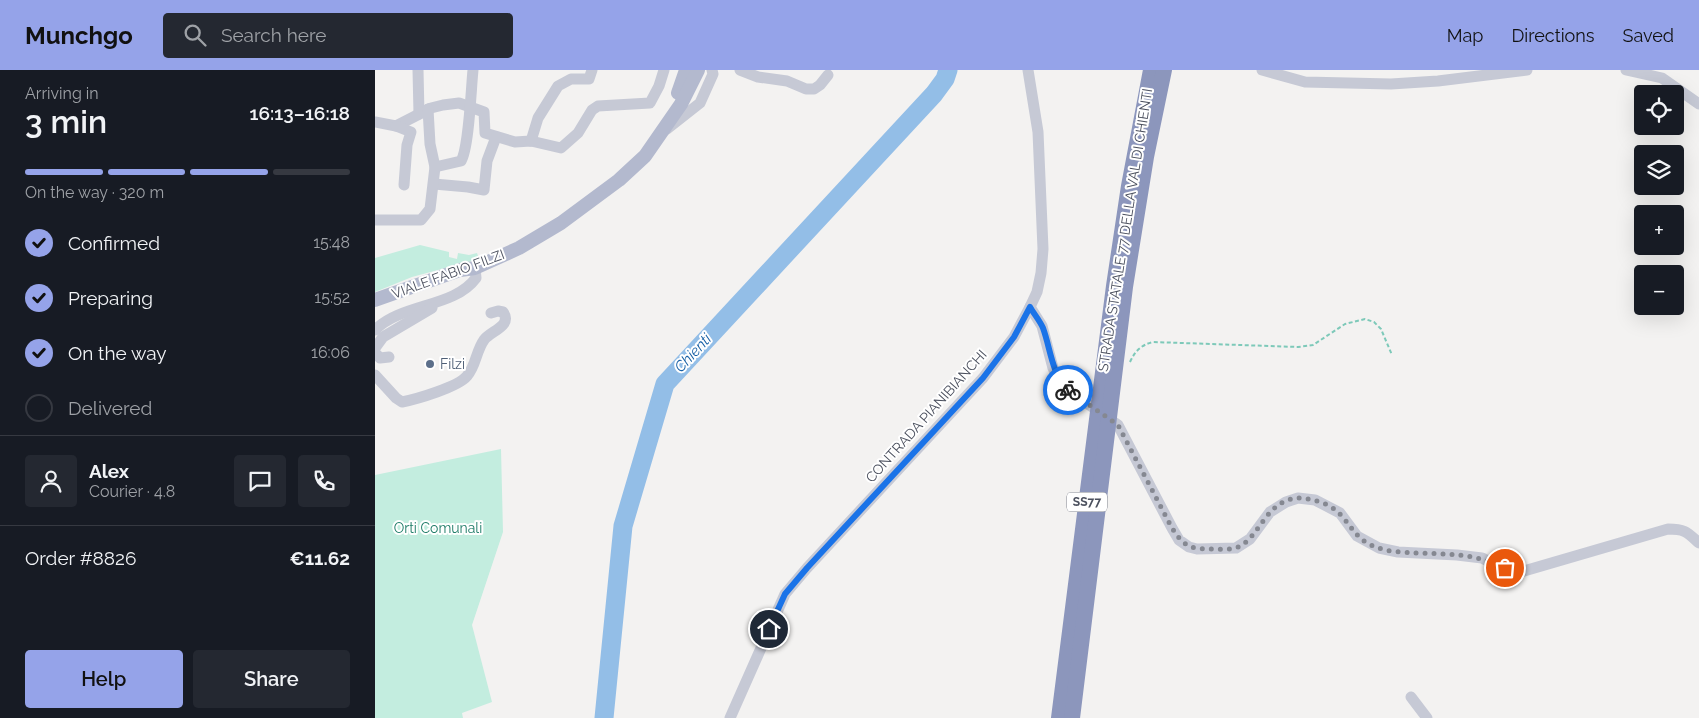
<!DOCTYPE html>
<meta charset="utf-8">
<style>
:root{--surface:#171b24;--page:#242831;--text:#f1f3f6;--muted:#9ea1a6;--line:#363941;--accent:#95a3e9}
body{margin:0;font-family:Raleway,sans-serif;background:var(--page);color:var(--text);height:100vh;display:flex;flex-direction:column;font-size:19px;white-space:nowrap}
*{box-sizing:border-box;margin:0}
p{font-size:16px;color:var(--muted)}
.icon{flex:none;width:28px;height:28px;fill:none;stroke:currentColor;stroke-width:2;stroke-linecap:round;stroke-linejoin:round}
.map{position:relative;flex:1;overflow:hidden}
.details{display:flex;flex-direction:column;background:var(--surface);width:375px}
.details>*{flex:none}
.buttons{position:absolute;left:1259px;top:15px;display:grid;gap:10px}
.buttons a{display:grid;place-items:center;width:50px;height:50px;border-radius:5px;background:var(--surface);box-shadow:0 5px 20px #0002;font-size:25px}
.pin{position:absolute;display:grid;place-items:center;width:42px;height:42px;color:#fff;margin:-21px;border:2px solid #fff;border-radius:50%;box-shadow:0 1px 5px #0007}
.courier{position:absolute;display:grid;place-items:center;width:50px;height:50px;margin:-25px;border:4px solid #1a73e8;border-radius:50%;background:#fff;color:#222;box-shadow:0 1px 6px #0007}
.overview em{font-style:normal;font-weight:600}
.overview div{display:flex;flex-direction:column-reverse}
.overview{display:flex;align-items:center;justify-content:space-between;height:85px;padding:0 25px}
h1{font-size:32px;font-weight:600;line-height:38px}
.bar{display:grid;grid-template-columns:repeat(4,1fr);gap:8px 5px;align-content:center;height:60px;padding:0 25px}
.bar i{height:6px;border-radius:4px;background:var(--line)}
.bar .current{background:var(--accent)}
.bar p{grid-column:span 4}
.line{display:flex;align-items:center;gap:12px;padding:0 25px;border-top:1px solid var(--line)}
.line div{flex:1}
.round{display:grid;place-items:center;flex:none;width:52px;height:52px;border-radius:5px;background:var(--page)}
ol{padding:0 25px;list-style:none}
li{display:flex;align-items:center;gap:15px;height:55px}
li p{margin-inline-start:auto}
li .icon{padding:5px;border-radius:50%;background:var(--accent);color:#111;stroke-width:4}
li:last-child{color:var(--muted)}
li i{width:28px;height:28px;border:2px solid var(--line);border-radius:50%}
.button{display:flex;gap:10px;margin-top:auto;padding:10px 25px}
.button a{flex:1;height:58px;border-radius:5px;background:var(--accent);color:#111;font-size:20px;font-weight:600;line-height:58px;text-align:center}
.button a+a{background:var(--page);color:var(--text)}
header{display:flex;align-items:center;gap:30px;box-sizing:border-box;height:70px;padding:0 25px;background:var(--accent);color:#111}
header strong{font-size:24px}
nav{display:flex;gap:28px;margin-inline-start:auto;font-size:18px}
.search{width:350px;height:45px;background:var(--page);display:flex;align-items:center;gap:12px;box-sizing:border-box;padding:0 18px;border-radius:5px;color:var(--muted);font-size:19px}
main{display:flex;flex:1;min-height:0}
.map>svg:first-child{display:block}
.green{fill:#c3eddf}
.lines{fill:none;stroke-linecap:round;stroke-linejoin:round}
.river{stroke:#93bee7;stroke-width:19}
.path{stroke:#7dc9b9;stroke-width:2;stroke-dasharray:4 2.5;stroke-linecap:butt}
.minor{stroke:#c6c9d5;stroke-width:11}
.major{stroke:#b3b9ce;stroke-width:14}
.highway{stroke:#8c96bc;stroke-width:16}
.done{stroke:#858891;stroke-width:5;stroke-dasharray:0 9}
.route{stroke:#1a73e8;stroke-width:6}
.service-dot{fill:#5c6f8a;stroke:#fff;stroke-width:2}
.labels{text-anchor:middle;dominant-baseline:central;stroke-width:4;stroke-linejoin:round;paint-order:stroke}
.shield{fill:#fff;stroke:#80848e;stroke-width:1}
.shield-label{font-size:12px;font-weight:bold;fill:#4a4f5d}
.street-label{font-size:14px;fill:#4a4f5d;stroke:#fff}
.service-label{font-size:14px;fill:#4e5e75;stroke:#fff;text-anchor:start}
.park-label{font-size:14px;fill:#1e7c67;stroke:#fff}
.water-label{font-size:15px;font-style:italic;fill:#165fa5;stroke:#fff}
</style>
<header>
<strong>Munchgo</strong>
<div class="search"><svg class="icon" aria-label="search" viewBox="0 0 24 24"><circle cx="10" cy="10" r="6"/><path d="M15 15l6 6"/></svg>Search here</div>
<nav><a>Map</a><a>Directions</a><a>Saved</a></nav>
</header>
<main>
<section class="details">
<div class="overview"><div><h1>3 min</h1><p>Arriving in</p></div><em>16:13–16:18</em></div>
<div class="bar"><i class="current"></i><i class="current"></i><i class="current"></i><i></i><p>On the way · 320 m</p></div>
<ol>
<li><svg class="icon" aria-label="check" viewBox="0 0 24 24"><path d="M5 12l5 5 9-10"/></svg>Confirmed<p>15:48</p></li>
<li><svg class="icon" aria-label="check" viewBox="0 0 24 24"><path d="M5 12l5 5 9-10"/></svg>Preparing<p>15:52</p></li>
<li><svg class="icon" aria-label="check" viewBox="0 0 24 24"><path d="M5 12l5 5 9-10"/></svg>On the way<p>16:06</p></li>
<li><i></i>Delivered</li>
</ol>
<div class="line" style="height:90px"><a class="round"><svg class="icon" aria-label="person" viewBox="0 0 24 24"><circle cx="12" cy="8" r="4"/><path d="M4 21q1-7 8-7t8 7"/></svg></a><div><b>Alex</b><p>Courier · 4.8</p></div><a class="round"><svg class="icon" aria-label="chat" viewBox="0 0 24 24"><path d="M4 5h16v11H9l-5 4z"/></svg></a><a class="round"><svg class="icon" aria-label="phone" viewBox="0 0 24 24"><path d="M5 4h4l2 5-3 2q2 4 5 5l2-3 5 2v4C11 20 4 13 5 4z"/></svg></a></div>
<div class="line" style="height:65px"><div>Order #8826</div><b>€11.62</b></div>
<div class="button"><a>Help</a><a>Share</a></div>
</section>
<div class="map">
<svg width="1324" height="648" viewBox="0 0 1324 648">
<rect width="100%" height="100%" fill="#f3f2f1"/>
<g class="green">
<path d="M45 175 74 182V187L82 189 83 183 94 185 102 183 104 189 37 207 0 222V188Z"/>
<path d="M126 379 128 462 97 555 117 632 87 643 88 648H0V405Z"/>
</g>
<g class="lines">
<path class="river" d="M229 648 248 456 290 314 559 24 570 9 573 0"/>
<path class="path" d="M755 292C760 281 766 275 778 272L923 277 938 275 970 254 990 249 999 252 1006 259 1017 285"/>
<g class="minor">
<path d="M43 0 44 44"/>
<path d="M365 0 383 7 412 11 431 19H439L445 15 453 5"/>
<path d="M887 0 930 12 1016 14 1063 11 1152 0"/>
<path d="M1251 0 1287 8 1324 34"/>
<path d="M0 52 21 56 56 38 68 35 84 33 109 42 110 63 140 72 156 71 186 78 203 63 217 40 223 36 275 33 284 16 289 0"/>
<path d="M21 56 36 62 32 75 29 115"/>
<path d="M292 59 325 33 338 4 337 0"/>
<path d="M156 71 163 48 183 16 196 9H214L217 0"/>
<path d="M60 97 86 91C94 78 96 19 98 0"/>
<path d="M59 114 93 117 109 120 112 91 121 67"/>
<path d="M0 150H46L55 139 60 97 55 74 53 39"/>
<path d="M655 237 667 256 678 298 684 311 693 320 743 355 797 458 804 470 814 477 822 479 861 478 875 469 895 442 911 432 923 428 940 430 965 443 982 466 1004 478 1023 482 1082 485 1107 488 1139 504 1293 459C1310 459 1312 462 1324 473"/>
<path d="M0 260C27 233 79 238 101 208L100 198"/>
<path d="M0 278 8 267 57 238"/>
<path d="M0 283 5 288 14 287"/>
<path d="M0 305 21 328 27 332C42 329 83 317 92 306 101 296 101 281 109 270 115 261 138 256 128 242L123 241 116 243"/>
<path d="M1036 627 1052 648"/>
<path d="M355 648 410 524 432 498 608 308 639 267 655 237 662 222 666 203 668 179 663 62 653 0"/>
</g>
<g class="major">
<path d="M303 23 311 0"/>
<path d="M0 230 85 200 100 198 144 178 186 153 244 110 270 86 306 34 323 0"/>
</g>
<g class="highway">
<path d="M684 648 739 216 754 116 776 0"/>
<path d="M697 648 750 217 771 87 789 0"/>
</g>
</g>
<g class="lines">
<path class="done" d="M693 320 743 355 797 458C807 474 814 479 833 479 842 479 852 480 860 478 884 472 889 430 923 428 937 428 956 434 965 444 978 458 983 472 1004 478 1014 482 1027 482 1038 483 1070 484 1101 483 1130 498"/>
<path class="route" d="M394 559 410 524 432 498 608 308 639 267 655 237C659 244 665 251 668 258 676 280 676 302 693 320"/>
</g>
<circle class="service-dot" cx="55" cy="294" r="5"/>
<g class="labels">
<rect class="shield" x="692" y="422.5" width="40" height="19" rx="4"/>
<g class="shield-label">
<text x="712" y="432">SS77</text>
</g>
<g class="street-label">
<text transform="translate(750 160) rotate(-81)">STRADA STATALE 77 DELLA VAL DI CHIENTI</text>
<text transform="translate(73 204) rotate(-20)">VIALE FABIO FILZI</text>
<text transform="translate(551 346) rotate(-48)">CONTRADA PIANIBIANCHI</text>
</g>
<g class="service-label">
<text x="65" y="294">Filzi</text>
</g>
<g class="park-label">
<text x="63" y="458">Orti Comunali</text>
</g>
<g class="water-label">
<text transform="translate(318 283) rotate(-47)">Chienti</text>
</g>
</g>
</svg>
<div class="buttons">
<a><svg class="icon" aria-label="locate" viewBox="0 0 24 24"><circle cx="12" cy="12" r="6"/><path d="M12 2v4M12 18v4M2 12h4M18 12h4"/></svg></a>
<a><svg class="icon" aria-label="layers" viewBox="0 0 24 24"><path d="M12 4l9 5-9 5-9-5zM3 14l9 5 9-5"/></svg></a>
<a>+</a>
<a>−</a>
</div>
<div class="pin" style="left:1130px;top:498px;background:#ea580c"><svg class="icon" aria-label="bag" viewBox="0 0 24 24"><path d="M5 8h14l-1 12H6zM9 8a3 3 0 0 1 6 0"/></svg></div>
<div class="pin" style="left:394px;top:559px;background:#1f2937"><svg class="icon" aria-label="home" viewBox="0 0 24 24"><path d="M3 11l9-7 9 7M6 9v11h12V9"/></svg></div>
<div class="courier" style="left:693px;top:320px"><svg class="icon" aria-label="bike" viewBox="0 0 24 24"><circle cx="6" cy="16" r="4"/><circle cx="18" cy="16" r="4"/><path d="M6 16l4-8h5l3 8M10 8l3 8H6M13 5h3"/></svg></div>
</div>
</main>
